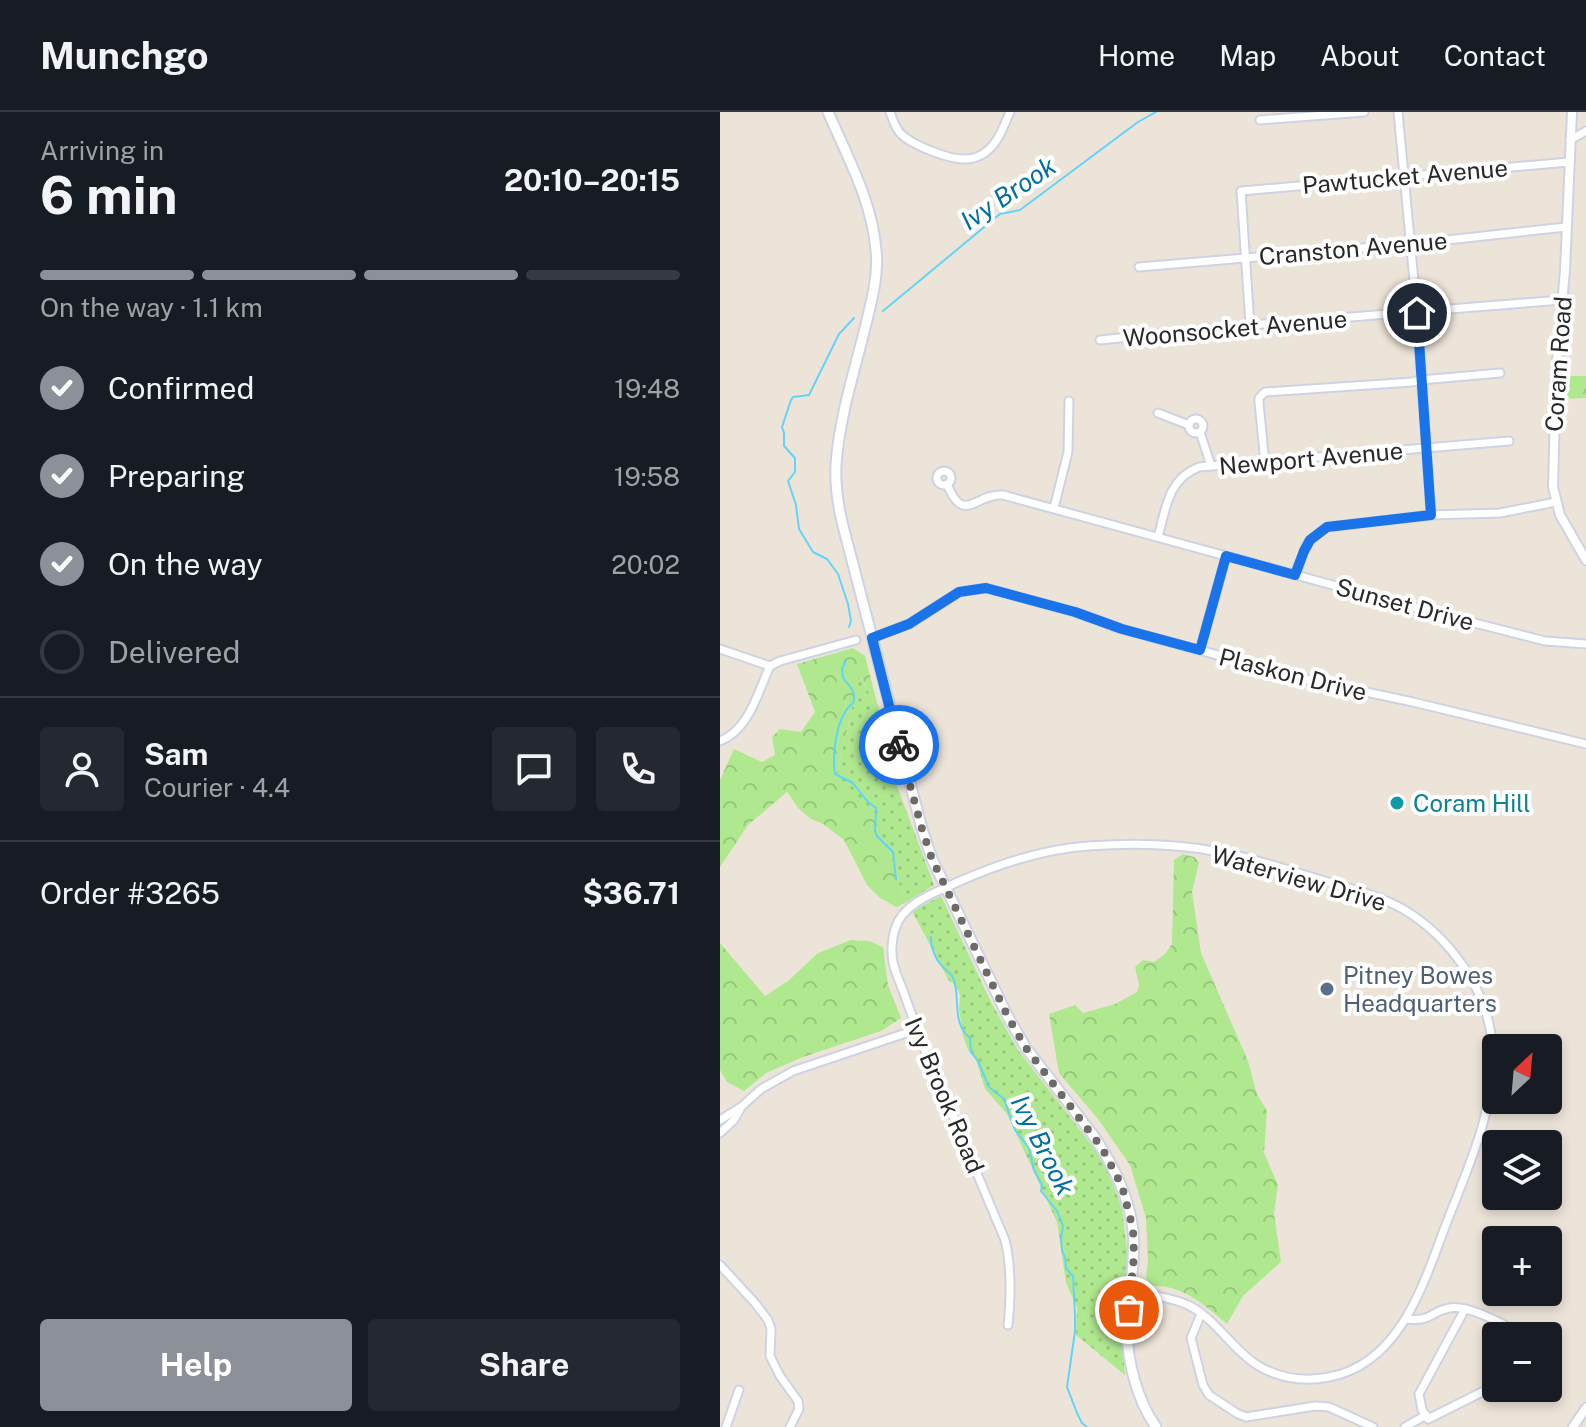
<!DOCTYPE html>
<meta charset="utf-8">
<style>
:root{--surface:#171b24;--page:#242831;--text:#f1f3f6;--muted:#9ea1a6;--line:#363941;--accent:#8c9099}
body{margin:0;font-family:"Public Sans",sans-serif;background:var(--page);color:var(--text);height:100vh;display:flex;flex-direction:column;font-size:30px;white-space:nowrap}
*{box-sizing:border-box;margin:0}
p{font-size:26px;color:var(--muted)}
.icon{flex:none;width:44px;height:44px;fill:none;stroke:currentColor;stroke-width:2;stroke-linecap:round;stroke-linejoin:round}
.map{position:relative;flex:1;overflow:hidden}
.panel{display:flex;flex-direction:column;background:var(--surface);width:720px}
.panel>*{flex:none}
.needle{width:52px;rotate:26deg}
.tools{position:absolute;left:762px;top:922px;display:grid;gap:16px}
.tools a{display:grid;place-items:center;width:80px;height:80px;border-radius:8px;background:var(--surface);box-shadow:0 4px 12px #0003;font-size:40px}
.pin{position:absolute;display:grid;place-items:center;width:68px;height:68px;color:#fff;margin:-34px;border:4px solid #fff;border-radius:50%;box-shadow:0 2px 8px #0007}
.courier{position:absolute;display:grid;place-items:center;width:80px;height:80px;margin:-40px;border:6px solid #1a73e8;border-radius:50%;background:#fff;color:#222;box-shadow:0 2px 10px #0007}
.summary em{font-style:normal;font-weight:700}
.summary div{display:flex;flex-direction:column-reverse}
.summary{display:flex;align-items:center;justify-content:space-between;height:136px;padding:0 40px}
h1{font-size:52px;font-weight:700;line-height:60px}
.bar{display:grid;grid-template-columns:repeat(4,1fr);gap:12px 8px;align-content:center;height:96px;padding:0 40px}
.bar i{height:10px;border-radius:6px;background:var(--line)}
.bar .active{background:var(--accent)}
.bar p{grid-column:span 4}
.line{display:flex;align-items:center;gap:20px;padding:0 40px;border-top:2px solid var(--line)}
.line div{flex:1}
.round{display:grid;place-items:center;flex:none;width:84px;height:84px;border-radius:8px;background:var(--page)}
ol{padding:0 40px;list-style:none}
li{display:flex;align-items:center;gap:24px;height:88px}
li p{margin-inline-start:auto}
li .icon{padding:8px;border-radius:50%;background:var(--accent);color:#fff;stroke-width:4}
li:last-child{color:var(--muted)}
li i{width:44px;height:44px;border:4px solid var(--line);border-radius:50%}
.primary-button{display:flex;gap:16px;margin-top:auto;padding:16px 40px}
.primary-button a{flex:1;height:92px;border-radius:8px;background:var(--accent);color:#fff;font-size:32px;font-weight:700;line-height:92px;text-align:center}
.primary-button a+a{background:var(--page);color:var(--text)}
header{display:flex;align-items:center;gap:48px;box-sizing:border-box;height:112px;padding:0 40px;background:var(--surface);border-bottom:2px solid var(--line)}
header strong{font-size:38px}
nav{display:flex;gap:44px;margin-inline-start:auto;font-size:28px}
main{display:flex;flex:1;min-height:0}
.map>svg:first-child{display:block}
.forest{fill:url(#forest-crowns)}
.park{fill:url(#park-dots)}
.lines{fill:none;stroke-linecap:round;stroke-linejoin:round}
.stream{stroke:#62d4f8;stroke-width:2}
.minor-casing{stroke:#ced3e3;stroke-width:11}
.tertiary-casing{stroke:#ced3e3;stroke-width:12}
.secondary-casing{stroke:#ced3e3;stroke-width:13}
.minor{stroke:#fff;stroke-width:7}
.tertiary{stroke:#fff;stroke-width:8}
.secondary{stroke:#fff;stroke-width:9}
.done{stroke:#6e6a67;stroke-width:8;stroke-dasharray:0 14.4}
.route{stroke:#1a73e8;stroke-width:10}
.culture-dot{fill:#0f9aa8;stroke:#fff;stroke-width:3}
.service-dot{fill:#5c6f8a;stroke:#fff;stroke-width:3}
.labels{text-anchor:middle;dominant-baseline:central;stroke-width:8;stroke-linejoin:round;paint-order:stroke}
.street-label{font-size:24px;fill:#292929;stroke:#fff}
.culture-label{font-size:24px;fill:#0d838f;stroke:#fff;text-anchor:start}
.service-label{font-size:24px;fill:#4e5e75;stroke:#fff;text-anchor:start}
.water-label{font-size:26px;font-style:italic;fill:#026fa4;stroke:#fff}
</style>
<header>
<strong>Munchgo</strong>
<nav><a>Home</a><a>Map</a><a>About</a><a>Contact</a></nav>
</header>
<main>
<section class="panel">
<div class="summary"><div><h1>6 min</h1><p>Arriving in</p></div><em>20:10–20:15</em></div>
<div class="bar"><i class="active"></i><i class="active"></i><i class="active"></i><i></i><p>On the way · 1.1 km</p></div>
<ol>
<li><svg class="icon" aria-label="check" viewBox="0 0 24 24"><path d="M5 12l5 5 9-10"/></svg>Confirmed<p>19:48</p></li>
<li><svg class="icon" aria-label="check" viewBox="0 0 24 24"><path d="M5 12l5 5 9-10"/></svg>Preparing<p>19:58</p></li>
<li><svg class="icon" aria-label="check" viewBox="0 0 24 24"><path d="M5 12l5 5 9-10"/></svg>On the way<p>20:02</p></li>
<li><i></i>Delivered</li>
</ol>
<div class="line" style="height:144px"><a class="round"><svg class="icon" aria-label="person" viewBox="0 0 24 24"><circle cx="12" cy="8" r="4"/><path d="M4 21q1-7 8-7t8 7"/></svg></a><div><b>Sam</b><p>Courier · 4.4</p></div><a class="round"><svg class="icon" aria-label="chat" viewBox="0 0 24 24"><path d="M4 5h16v11H9l-5 4z"/></svg></a><a class="round"><svg class="icon" aria-label="phone" viewBox="0 0 24 24"><path d="M5 4h4l2 5-3 2q2 4 5 5l2-3 5 2v4C11 20 4 13 5 4z"/></svg></a></div>
<div class="line" style="height:104px"><div>Order #3265</div><b>$36.71</b></div>
<div class="primary-button"><a>Help</a><a>Share</a></div>
</section>
<div class="map">
<svg width="866" height="1315" viewBox="0 0 866 1315">
<defs>
<pattern id="forest-crowns" width="20" height="18" patternUnits="userSpaceOnUse" patternTransform="scale(2)"><rect width="20" height="18" fill="#b0e890"/><path d="M2 6a3 3 0 1 1 6 0M12 15a3 3 0 1 1 6 0" fill="none" stroke="#97c77c"/></pattern>
<pattern id="park-dots" width="8" height="8" patternUnits="userSpaceOnUse" patternTransform="scale(2)"><rect width="8" height="8" fill="#b0e890"/><path d="M2 2h.1M6 6h.1" fill="none" stroke="#97c77c" stroke-width="1.8" stroke-linecap="round"/></pattern>
</defs>
<rect width="100%" height="100%" fill="#ede4d9"/>
<g class="forest">
<path d="M845 264H866V286L844 287Z"/>
<path d="M133 536 145 544 161 606 141 564 134 582 131 603 116 663 155 704 170 740 185 791 176 795 160 786 147 773 124 728 103 712 91 707 79 697 67 680 28 713 0 755V668L14 637 42 650 55 643 52 625 60 617 81 620 95 600 77 552Z"/>
<path d="M463 742 474 745 479 750 472 780 481 841 528 949 537 982 547 999 544 1041 558 1073 554 1101 561 1150 523 1184 507 1212C484 1193 462 1172 430 1174L426 1165 428 1148 426 1106 410 1053 378 1007 339 961 329 902 355 893 363 901 395 892 417 880 419 873 415 855 423 848 434 850 445 842 452 832 454 748Z"/>
<path d="M131 828 149 829 163 835 168 873 181 906 161 919 83 945 46 961 24 979 7 970 0 958V831L45 884 68 869 98 841Z"/>
</g>
<g class="park">
<path d="M140 563 162 607 161 631 214 773 185 791 170 740 163 729 155 704 118 667 116 663 131 603 134 582Z"/>
<path d="M221 784 271 890 298 938 384 1049 402 1096 408 1145 401 1218 405 1263 356 1223 357 1195 346 1171 337 1110 287 1002 265 977 256 948 248 938 243 924 239 897 240 883 236 873 229 869 192 799Z"/>
</g>
<g class="lines">
<g class="stream">
<path d="M163 199 280 102 300 98 418 10 436 0"/>
<path d="M129 515 131 509 128 492 118 462 107 447 93 440 79 417 76 393 68 369 75 360V346L64 334V321L62 315 71 288 73 285 89 283 119 222 134 206"/>
<path d="M126 548 122 557 123 566C130 575 137 580 133 591 116 604 112 642 115 662L133 671 147 689 156 696 155 719 157 724 173 740 176 767"/>
<path d="M211 825C211 839 216 849 226 858 231 863 232 861 234 868 240 887 232 912 250 926L251 940 258 949 269 975 284 987 295 1018 309 1036 314 1058 322 1073 321 1079 337 1099 343 1114 341 1127 342 1138 345 1146 346 1156 353 1164 355 1204V1219L347 1275 357 1301 362 1311 367 1315"/>
</g>
<defs>
<g id="minor">
<path d="M170 0C173 8 175 16 181 22 192 33 230 48 245 47 251 47 258 45 263 42 278 33 283 15 290 0"/>
<path d="M678 0 697 201 711 403"/>
<path d="M540 8 644 0"/>
<path d="M850 28 866 19"/>
<path d="M419 155 690 132 846 115"/>
<path d="M530 213 521 79 849 50"/>
<path d="M380 228 530 213 842 188"/>
<path d="M438 301 469 313"/>
<circle cx="476" cy="314" r="7"/>
<path d="M480 320 491 354"/>
<path d="M545 351 539 291V286L545 280 692 270 701 268 780 261"/>
<circle cx="224" cy="366" r="7"/>
<path d="M227 372C244 414 255 381 283 383L700 497 825 529 866 532"/>
<path d="M334 396 348 340 349 289"/>
<path d="M438 425C446 396 448 367 479 355L789 329"/>
<path d="M575 463 584 439 590 428 607 415 711 403 780 401 836 390"/>
<path d="M152 526 189 512 239 480 266 476 355 500 402 517 585 567 693 590 866 632"/>
<path d="M0 537 50 554 60 549 136 528"/>
<path d="M480 538 506 444"/>
<path d="M0 629C29 618 38 580 50 554"/>
<path d="M0 1008 21 995 41 977 73 959 195 918"/>
<path d="M0 1021 14 1008 20 997"/>
<path d="M0 1153 35 1191 48 1208 51 1217 50 1244 60 1264 78 1289 79 1297 70 1315"/>
<path d="M745 1197 699 1282 702 1298 708 1307 776 1273"/>
<path d="M481 1202 471 1226 483 1273 489 1283 518 1302 526 1305 595 1294 609 1295 653 1315"/>
<path d="M687 1207C712 1210 709 1200 729 1196 750 1192 787 1215 806 1224"/>
<path d="M288 1213C291 1184 292 1156 285 1128 263 1076 242 1025 220 974 206 943 195 913 184 881 180 871 175 860 173 850 171 840 172 826 175 817 183 790 217 780 240 769 281 751 323 737 368 734 409 731 452 731 493 739 531 745 568 758 605 769 631 777 660 784 683 797 730 825 768 878 772 932 778 998 744 1063 722 1123 701 1180 676 1253 609 1265 583 1270 560 1267 537 1253 512 1237 495 1206 468 1193 451 1185 429 1183 411 1179"/>
<path d="M6 1315 19 1278"/>
<path d="M685 1315 706 1303"/>
</g>
<g id="tertiary">
<path d="M852 0 845 158 836 261 833 375 840 403 866 448"/>
<path d="M853 1315 866 1296"/>
</g>
<path id="secondary" d="M108 0C127 44 152 89 156 138 159 164 151 191 145 216 134 261 119 307 116 353 115 374 118 394 123 414L202 717 212 747 288 905 306 936 373 1023C392 1051 409 1083 413 1118 416 1151 408 1183 407 1216 407 1249 417 1288 436 1315"/>
</defs>
<use href="#minor" class="minor-casing"/>
<use href="#tertiary" class="tertiary-casing"/>
<use href="#secondary" class="secondary-casing"/>
<use href="#minor" class="minor"/>
<use href="#tertiary" class="tertiary"/>
<use href="#secondary" class="secondary"/>
</g>
<g class="lines">
<path class="done" d="M179 633 202 717 212 747 288 905 306 936 382 1036 402 1074 413 1117 414 1143 409 1198"/>
<path class="route" d="M179 633 152 526 189 512 239 480 266 476 355 500 402 517 480 538 506 444 575 463 584 439 590 428 607 415 711 403 697 201"/>
</g>
<circle class="culture-dot" cx="677" cy="691" r="8"/>
<circle class="service-dot" cx="607" cy="877" r="8"/>
<g class="labels">
<g class="street-label">
<text transform="translate(685 64) rotate(-5)">Pawtucket Avenue</text>
<text transform="translate(633 136) rotate(-5)">Cranston Avenue</text>
<text transform="translate(515 216) rotate(-5)">Woonsocket Avenue</text>
<text transform="translate(838 252) rotate(-86)">Coram Road</text>
<text transform="translate(591 346) rotate(-5)">Newport Avenue</text>
<text transform="translate(685 492) rotate(15)">Sunset Drive</text>
<text transform="translate(573 562) rotate(14)">Plaskon Drive</text>
<text transform="translate(579 766) rotate(16)">Waterview Drive</text>
<text transform="translate(225 983) rotate(67)">Ivy Brook Road</text>
</g>
<g class="culture-label">
<text x="693" y="691">Coram Hill</text>
</g>
<g class="service-label">
<text x="623" y="863">Pitney Bowes<tspan x="623" dy="28">Headquarters</tspan></text>
</g>
<g class="water-label">
<text transform="translate(288 81) rotate(-34)">Ivy Brook</text>
<text transform="translate(323 1033) rotate(63)">Ivy Brook</text>
</g>
</g>
</svg>
<div class="tools">
<a><svg class="needle" viewBox="-14 -14 28 28"><path d="M0-13l5 13h-10z" fill="#e53935"/><path d="M0 13l5-13h-10z" fill="#9ea1a6"/></svg></a>
<a><svg class="icon" aria-label="layers" viewBox="0 0 24 24"><path d="M12 4l9 5-9 5-9-5zM3 14l9 5 9-5"/></svg></a>
<a>+</a>
<a>−</a>
</div>
<div class="pin" style="left:409px;top:1198px;background:#ea580c"><svg class="icon" aria-label="bag" viewBox="0 0 24 24"><path d="M5 8h14l-1 12H6zM9 8a3 3 0 0 1 6 0"/></svg></div>
<div class="pin" style="left:697px;top:201px;background:#1f2937"><svg class="icon" aria-label="home" viewBox="0 0 24 24"><path d="M3 11l9-7 9 7M6 9v11h12V9"/></svg></div>
<div class="courier" style="left:179px;top:633px"><svg class="icon" aria-label="bike" viewBox="0 0 24 24"><circle cx="6" cy="16" r="4"/><circle cx="18" cy="16" r="4"/><path d="M6 16l4-8h5l3 8M10 8l3 8H6M13 5h3"/></svg></div>
</div>
</main>
